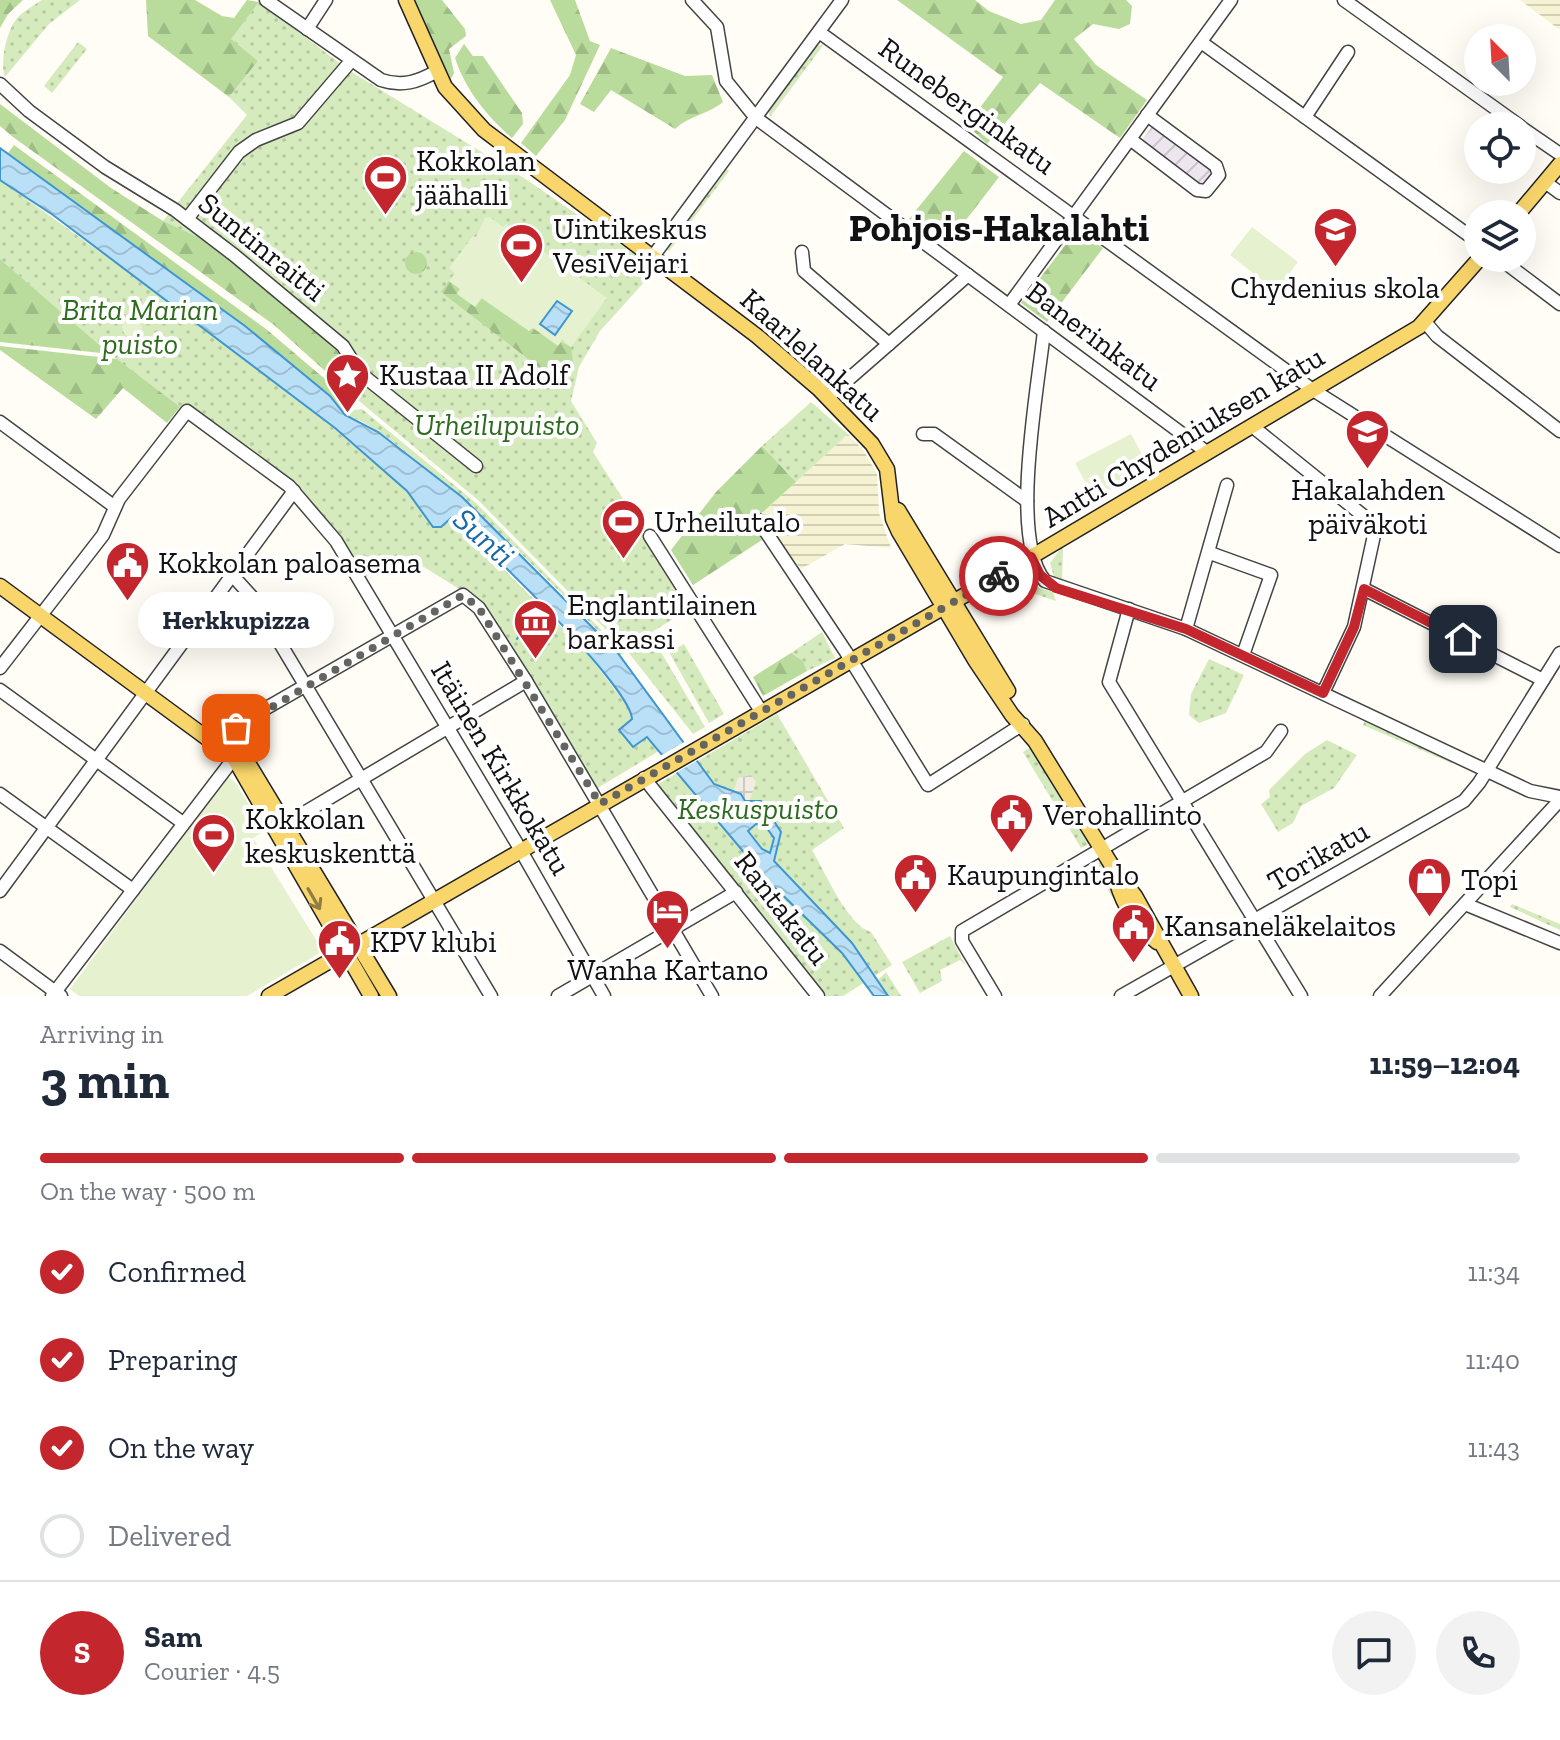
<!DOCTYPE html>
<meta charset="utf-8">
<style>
:root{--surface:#fff;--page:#f2f2f3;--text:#1f2937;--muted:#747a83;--line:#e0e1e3;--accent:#c4262e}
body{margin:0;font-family:"Zilla Slab",serif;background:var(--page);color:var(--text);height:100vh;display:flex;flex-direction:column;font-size:30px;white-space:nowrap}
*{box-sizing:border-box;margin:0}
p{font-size:26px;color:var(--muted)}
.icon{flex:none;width:44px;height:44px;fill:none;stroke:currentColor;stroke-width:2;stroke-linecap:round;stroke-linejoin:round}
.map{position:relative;height:996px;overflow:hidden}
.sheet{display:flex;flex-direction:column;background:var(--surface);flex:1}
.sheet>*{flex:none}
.needle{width:52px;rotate:336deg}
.buttons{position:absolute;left:1464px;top:24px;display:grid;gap:16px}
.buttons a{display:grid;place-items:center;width:72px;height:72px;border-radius:50%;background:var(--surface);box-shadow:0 8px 32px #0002;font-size:40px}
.pin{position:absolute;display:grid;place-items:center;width:68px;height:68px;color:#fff;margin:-34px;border-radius:16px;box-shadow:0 4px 12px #0006}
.courier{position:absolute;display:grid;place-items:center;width:80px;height:80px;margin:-40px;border:6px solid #c4262e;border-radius:50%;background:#fff;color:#222;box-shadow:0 2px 10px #0007}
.bubble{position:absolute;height:56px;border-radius:28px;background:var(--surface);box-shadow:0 8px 32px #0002;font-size:26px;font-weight:800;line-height:56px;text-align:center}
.headline em{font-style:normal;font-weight:800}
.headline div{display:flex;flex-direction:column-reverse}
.headline{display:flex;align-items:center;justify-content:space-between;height:136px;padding:0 40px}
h1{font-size:52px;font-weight:800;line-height:60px}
.bar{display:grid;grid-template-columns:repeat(4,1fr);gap:12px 8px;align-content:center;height:96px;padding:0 40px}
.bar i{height:10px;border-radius:6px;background:var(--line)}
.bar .current{background:var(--accent)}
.bar p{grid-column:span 4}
.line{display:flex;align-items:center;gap:20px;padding:0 40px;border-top:2px solid var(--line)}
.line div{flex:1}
.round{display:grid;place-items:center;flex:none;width:84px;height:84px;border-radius:42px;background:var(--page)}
ol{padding:0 40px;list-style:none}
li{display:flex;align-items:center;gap:24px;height:88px}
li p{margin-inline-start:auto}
li .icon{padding:8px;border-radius:50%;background:var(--accent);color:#fff;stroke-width:4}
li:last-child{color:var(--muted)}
li i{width:44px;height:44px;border:4px solid var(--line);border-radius:50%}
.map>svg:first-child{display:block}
.industrial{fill:url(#industrial-furrows)}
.farmland{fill:url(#farmland-rules)}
.green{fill:url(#green-dots)}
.forest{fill:url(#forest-firs)}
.pitch{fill:#e6f2cf}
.plaza{fill:url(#plaza-grid)}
.water{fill:url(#water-waves);stroke:#3f96cf;stroke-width:2;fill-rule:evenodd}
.pier{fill:#fffdf5}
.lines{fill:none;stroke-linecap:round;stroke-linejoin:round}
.stream{stroke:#3f96cf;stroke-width:2}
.minor-casing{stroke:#444;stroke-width:15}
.major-casing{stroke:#222;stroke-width:17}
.minor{stroke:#fff;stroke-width:12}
.major{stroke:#f9d66b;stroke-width:14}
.oneway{stroke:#917d42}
.done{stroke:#646461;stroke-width:8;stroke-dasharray:0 14.4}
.route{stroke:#c4262e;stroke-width:10}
.labels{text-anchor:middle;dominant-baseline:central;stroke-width:8;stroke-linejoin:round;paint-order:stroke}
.street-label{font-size:30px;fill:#111;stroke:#fff}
.poi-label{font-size:30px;fill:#111;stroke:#fff;text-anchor:start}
.park-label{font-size:30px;font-style:italic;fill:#2f6b1f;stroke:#fff}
.water-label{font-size:32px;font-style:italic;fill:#1768a6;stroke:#fff}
.district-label{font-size:38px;font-weight:bold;fill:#111;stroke:#fff}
</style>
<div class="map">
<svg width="1560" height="996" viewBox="0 0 1560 996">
<defs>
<pattern id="industrial-furrows" width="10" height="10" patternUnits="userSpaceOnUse" patternTransform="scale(2)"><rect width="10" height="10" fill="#eee6ef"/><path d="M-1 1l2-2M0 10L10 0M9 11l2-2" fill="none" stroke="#cbc4cc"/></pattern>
<pattern id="farmland-rules" width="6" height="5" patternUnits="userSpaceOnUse" patternTransform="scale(2)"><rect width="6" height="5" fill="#f6f3d4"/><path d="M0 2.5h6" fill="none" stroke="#d2cfb5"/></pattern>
<pattern id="green-dots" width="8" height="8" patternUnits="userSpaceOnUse" patternTransform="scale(2)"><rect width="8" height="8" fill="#d5ebbd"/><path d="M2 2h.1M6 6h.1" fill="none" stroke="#b6c8a1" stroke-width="1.8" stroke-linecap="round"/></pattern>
<pattern id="forest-firs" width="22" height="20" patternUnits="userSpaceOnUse" patternTransform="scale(2)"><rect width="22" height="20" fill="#b9dc9c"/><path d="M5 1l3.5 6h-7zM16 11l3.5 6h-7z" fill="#9ebc85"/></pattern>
<pattern id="plaza-grid" width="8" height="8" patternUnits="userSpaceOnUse" patternTransform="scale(2)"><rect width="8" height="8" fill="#f1ede2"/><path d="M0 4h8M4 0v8" fill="none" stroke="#cecac1"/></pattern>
<pattern id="water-waves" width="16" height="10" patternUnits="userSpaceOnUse" patternTransform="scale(2)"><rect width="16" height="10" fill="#b9e0f7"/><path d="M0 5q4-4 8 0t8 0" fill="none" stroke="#9ebfd3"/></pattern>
</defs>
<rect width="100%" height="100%" fill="#fffdf5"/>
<path class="industrial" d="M1154 124 1211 167 1212 176 1202 188 1140 143Z"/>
<g class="farmland">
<path d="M1520 0H1560V30Z"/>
<path d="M848 434 864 451 877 474 879 513 891 548 845 544 801 569 760 515Z"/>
</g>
<g class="green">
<path d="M42 0H80L49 24 5 77C0 63 6 34 15 21 21 12 33 6 42 0Z"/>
<path d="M259 2 350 71 524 178 656 269 600 331 579 367 571 401 597 443 593 452 692 607 625 649 478 500 353 396 360 378C322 318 223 261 163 221L247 115 229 97 258 61 230 39Z"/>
<path d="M78 42 87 49 52 93 44 86Z"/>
<path d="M824 44 770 117 768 110 816 46Z"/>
<path d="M725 168 729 171 669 251 665 248Z"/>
<path d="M0 180 189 316 332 427 407 491 433 527 439 528 451 517 459 524 586 652 632 712C633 731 649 739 659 751L596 789 461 590 406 556 364 578 326 521 110 354 0 259Z"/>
<path d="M811 402 848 434 796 482 762 446Z"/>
<path d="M362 409 476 503 624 653 620 656C590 617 388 419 348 417L354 410Z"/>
<path d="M1062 547 1063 549 1062 582 1055 580 1050 563Z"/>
<path d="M1007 579 1053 592 1056 601 1003 583Z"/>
<path d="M822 632 835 658 807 671 803 661 791 653Z"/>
<path d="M651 635 705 727 693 734 628 652Z"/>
<path d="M684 644 724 714 709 723 669 652Z"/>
<path d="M1209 659 1244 675 1226 713 1199 723 1189 715 1191 694Z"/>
<path d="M777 714 844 828 812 850C825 872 848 926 871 932L892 965 843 996H822L655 786Z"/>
<path d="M1366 718 1457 759 1451 763 1363 725Z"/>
<path d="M1327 740 1357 755 1334 788 1301 806 1293 823 1278 832 1261 804 1270 797 1269 790 1305 754Z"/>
<path d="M1031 747 1089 844 1081 848 1023 752Z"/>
<path d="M1102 861 1120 903 1117 905 1093 866Z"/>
<path d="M1512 904 1560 924V930L1510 907Z"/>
<path d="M950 936 965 964 960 960 940 970 942 981 920 993 902 962Z"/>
<path d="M886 972 901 996H888L878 980Z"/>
</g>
<g class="forest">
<path d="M0 0H23L8 14 0 28Z"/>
<path d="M146 0H195L222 16 234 18 247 0 259 2 231 39 258 61 229 97 148 36Z"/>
<path d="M413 0H442L465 29 466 36 449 49 454 73 451 79Z"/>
<path d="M550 0H575L590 41 600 45 565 120 536 156 521 143 570 75 576 55Z"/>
<path d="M897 0H975L989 11 1021 24 1041 20 1055 0H1126L1132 6 1130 24 1119 29 1093 24 1074 39 1096 65 1147 100 1120 138 1040 83 987 144 967 125 1003 77Z"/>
<path d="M464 44 473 56H483L522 113 523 124 512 138C487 116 466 91 455 58Z"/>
<path d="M611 48 685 76 712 75 723 102C707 115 690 115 675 129L611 90 594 112 580 104Z"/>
<path d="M0 104 111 188 163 221 204 240 319 334 350 363 360 378 353 396 274 325 13 137 0 126Z"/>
<path d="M14 145 266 329 345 396 346 409 342 413 330 395 245 326 8 153Z"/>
<path d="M964 151 999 177 946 246 909 219Z"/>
<path d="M1076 231 1103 248 1047 322 1021 303Z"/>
<circle cx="416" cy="263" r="11"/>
<path d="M0 259 110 354 0 342Z"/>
<path d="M449 281 460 289 457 293 475 306 481 298 529 331 532 327 571 347 573 362 567 378 554 379 441 292Z"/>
<path d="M0 346 117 359 180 407 167 423 123 388 96 419 0 350Z"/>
<path d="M762 446 796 482 752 522 762 540 693 585 671 550 716 492Z"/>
<path d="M791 653 803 661 807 671 763 696 753 677Z"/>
</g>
<g class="pitch">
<path d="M490 217 503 227 506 224 537 251 540 249 607 298 571 347 562 340 558 346 533 328 529 331 482 298 475 307 457 294 460 289 449 281 455 273 449 268 473 236 476 237 485 218Z"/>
<path d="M1252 227 1298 262 1276 291 1230 255Z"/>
<circle cx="132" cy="327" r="10"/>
<circle cx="154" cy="346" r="9"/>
<path d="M1131 434 1150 469 1094 498 1075 463Z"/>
<path d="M227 776 235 782 265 831 253 838 323 951 247 996H79L70 989Z"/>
</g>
<path class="plaza" d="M751 775 756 782 749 802 745 801 734 791 738 778Z"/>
<g class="water">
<path d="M0 148 245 326 330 396 345 415 378 432 462 497 617 652 714 784 741 794 745 801H761L781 832 774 861 852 943 888 996H874L842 953 766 879 760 881 754 874 758 869 647 737 633 747 619 730 632 719C631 687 480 539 451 518L441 527H433L407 491 335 428 53 215 0 180ZM756 824 766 827 774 838 770 853 762 849 748 831Z"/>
<path d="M557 301 572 311 555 335 540 324Z"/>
</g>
<path class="pier" d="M686 741 698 760 674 774 660 756Z"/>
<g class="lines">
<path class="stream" d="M517 639 529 619 543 605"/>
<defs>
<g id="minor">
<path d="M266 0 381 80C402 87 418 82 437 71"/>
<path d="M692 0 717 27 726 81 756 118 1208 453"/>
<path d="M1344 0 1520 126"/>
<path d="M307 29 326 0"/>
<path d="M819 32 1313 390 1560 546"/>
<path d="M1201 42 1478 242"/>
<path d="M0 84 29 111 105 167 175 210 234 255 343 346 360 373 476 466"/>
<path d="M1305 117 1348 52"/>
<path d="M1522 128 1560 154"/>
<path d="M1130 139 1197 190 1206 191 1219 175 1216 166 1147 115"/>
<path d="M1545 182 1560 193"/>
<path d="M187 219 239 152 256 140 298 123 351 61"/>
<path d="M802 252 804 271 889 344"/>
<path d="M654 255 842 0"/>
<path d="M1499 258 1560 304"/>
<path d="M1009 305 1231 0"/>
<path d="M1426 323 1437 336 1560 431"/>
<path d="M1044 331C1038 388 1009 539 1045 581L1186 629 1530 791 1560 797"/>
<path d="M827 398 968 275"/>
<path d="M0 422 115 507"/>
<path d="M1252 426 1376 526 1354 627 1323 693"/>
<path d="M923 434H934L1027 501"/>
<path d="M758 520 846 652 928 785 1023 724"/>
<path d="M650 536 761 711"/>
<path d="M1210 553 1271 575 1243 655"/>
<path d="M233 576 253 598 491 996"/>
<path d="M1364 589 1543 680"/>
<path d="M1129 609 1109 682 1301 996"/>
<path d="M1186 629 1227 485"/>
<path d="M0 668 103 535 119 499 187 411 289 486 336 541 516 842 604 996"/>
<path d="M0 690 183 823"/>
<path d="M218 745 249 718 463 595 479 608 526 681 712 996"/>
<path d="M644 778 818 996"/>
<path d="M0 794 133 890"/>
<path d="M277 829 526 681"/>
<path d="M0 891 294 491"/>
<path d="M1465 904 1560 943"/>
<path d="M0 951 61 996"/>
<path d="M52 996 234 758"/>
<path d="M558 996 736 892"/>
<path d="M995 996 962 941V931L1266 752 1281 731"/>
<path d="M1121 996 1464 801 1479 783 1560 653"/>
<path d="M1380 996 1560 800"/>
</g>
<g id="major">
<path d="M406 0 445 87 484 130 757 336 819 389 872 444 887 469 893 519 899 532 975 660 1012 715 1035 741 1114 869 1135 896 1191 996"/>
<path d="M1518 214 1560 164"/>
<path d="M898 510 1008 691"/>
<path d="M0 586 234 758 248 763 389 996"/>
<path d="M234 758 371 996"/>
<path d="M1114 869C1119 900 1133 923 1157 942"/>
<path d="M269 996 1031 557 1419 327 1480 258"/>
</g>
</defs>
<use href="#minor" class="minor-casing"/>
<use href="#major" class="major-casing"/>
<use href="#minor" class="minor"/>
<use href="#major" class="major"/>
</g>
<defs><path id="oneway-shaft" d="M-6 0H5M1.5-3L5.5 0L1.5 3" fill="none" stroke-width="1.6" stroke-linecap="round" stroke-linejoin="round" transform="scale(2)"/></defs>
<use class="oneway" href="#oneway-shaft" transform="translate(314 899) rotate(60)"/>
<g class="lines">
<path class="done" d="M236 728 463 595 479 608 600 804 999 576"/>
<path class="route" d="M999 576 1031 557 1040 575 1056 588 1186 629 1323 693 1354 627 1364 589 1463 639"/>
</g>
<defs>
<symbol id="stadium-pin" viewBox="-11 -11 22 30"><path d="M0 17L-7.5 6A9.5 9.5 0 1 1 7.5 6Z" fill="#c4262e" stroke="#fff"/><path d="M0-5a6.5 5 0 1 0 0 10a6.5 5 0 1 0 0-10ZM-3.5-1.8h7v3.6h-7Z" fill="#fff"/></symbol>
<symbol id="school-pin" viewBox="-11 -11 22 30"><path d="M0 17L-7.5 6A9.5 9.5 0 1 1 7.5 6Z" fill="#c4262e" stroke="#fff"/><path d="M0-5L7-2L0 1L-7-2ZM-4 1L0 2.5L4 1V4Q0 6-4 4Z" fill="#fff"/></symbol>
<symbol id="sight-pin" viewBox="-11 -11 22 30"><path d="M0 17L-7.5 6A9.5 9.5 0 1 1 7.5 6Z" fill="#c4262e" stroke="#fff"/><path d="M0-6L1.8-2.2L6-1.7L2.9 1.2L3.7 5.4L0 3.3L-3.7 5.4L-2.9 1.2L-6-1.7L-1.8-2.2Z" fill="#fff"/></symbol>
<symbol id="civic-pin" viewBox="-11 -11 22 30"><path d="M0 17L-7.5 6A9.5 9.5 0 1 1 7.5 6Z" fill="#c4262e" stroke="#fff"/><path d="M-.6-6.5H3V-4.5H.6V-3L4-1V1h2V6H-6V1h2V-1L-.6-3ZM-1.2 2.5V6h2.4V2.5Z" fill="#fff"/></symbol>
<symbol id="museum-pin" viewBox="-11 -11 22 30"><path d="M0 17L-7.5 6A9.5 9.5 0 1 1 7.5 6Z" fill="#c4262e" stroke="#fff"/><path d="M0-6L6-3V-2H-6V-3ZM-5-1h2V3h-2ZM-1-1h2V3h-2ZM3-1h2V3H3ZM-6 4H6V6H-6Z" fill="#fff"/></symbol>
<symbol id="shop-pin" viewBox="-11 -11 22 30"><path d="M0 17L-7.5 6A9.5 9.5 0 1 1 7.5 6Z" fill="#c4262e" stroke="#fff"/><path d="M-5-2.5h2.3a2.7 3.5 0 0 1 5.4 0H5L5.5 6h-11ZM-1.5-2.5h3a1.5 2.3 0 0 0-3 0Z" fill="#fff"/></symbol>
<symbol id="hotel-pin" viewBox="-11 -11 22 30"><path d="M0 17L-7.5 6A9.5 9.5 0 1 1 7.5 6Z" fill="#c4262e" stroke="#fff"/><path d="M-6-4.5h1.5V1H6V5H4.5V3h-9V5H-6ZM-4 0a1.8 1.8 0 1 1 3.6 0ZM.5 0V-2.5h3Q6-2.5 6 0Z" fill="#fff"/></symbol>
</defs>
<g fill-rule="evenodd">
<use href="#stadium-pin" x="360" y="152" width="51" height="69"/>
<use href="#school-pin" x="1310" y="204" width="51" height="69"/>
<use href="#stadium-pin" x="496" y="220" width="51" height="69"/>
<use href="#sight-pin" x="322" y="350" width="51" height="69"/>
<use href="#school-pin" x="1342" y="406" width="51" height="69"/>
<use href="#stadium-pin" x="598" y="496" width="51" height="69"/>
<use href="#civic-pin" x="102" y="538" width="51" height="69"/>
<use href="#museum-pin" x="510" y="596" width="51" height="69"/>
<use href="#civic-pin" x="986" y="790" width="51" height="69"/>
<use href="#stadium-pin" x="188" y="810" width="51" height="69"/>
<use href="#civic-pin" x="890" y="850" width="51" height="69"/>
<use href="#shop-pin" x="1404" y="854" width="51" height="69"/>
<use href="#hotel-pin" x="642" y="886" width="51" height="69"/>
<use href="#civic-pin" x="1108" y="900" width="51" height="69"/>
<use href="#civic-pin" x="314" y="916" width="51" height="69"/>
</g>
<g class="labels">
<g class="street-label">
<text transform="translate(967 106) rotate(36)">Runeberginkatu</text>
<text transform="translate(262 247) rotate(39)">Suntinraitti</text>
<text transform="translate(1094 336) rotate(37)">Banerinkatu</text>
<text transform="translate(812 355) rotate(42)">Kaarlelankatu</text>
<text transform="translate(1183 437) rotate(-31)">Antti Chydeniuksen katu</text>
<text transform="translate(501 768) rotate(59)">Itäinen Kirkkokatu</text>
<text transform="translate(1318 856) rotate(-30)">Torikatu</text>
<text transform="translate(782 908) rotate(52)">Rantakatu</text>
</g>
<g class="poi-label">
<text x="416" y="161">Kokkolan<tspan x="416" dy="34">jäähalli</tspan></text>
<text x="553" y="229">Uintikeskus<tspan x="553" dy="34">VesiVeijari</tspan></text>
<text x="1335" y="288" text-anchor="middle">Chydenius skola</text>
<text x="379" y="375">Kustaa II Adolf</text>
<text x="1368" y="490" text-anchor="middle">Hakalahden<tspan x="1368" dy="34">päiväkoti</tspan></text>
<text x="654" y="522">Urheilutalo</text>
<text x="158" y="563">Kokkolan paloasema</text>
<text x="567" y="605">Englantilainen<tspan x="567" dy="34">barkassi</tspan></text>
<text x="1043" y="815">Verohallinto</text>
<text x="245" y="819">Kokkolan<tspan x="245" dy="34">keskuskenttä</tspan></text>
<text x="947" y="875">Kaupungintalo</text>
<text x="1461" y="880">Topi</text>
<text x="1164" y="926">Kansaneläkelaitos</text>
<text x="370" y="942">KPV klubi</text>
<text x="668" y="970" text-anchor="middle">Wanha Kartano</text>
</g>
<g class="park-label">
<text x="140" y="310">Brita Marian<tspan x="140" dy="34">puisto</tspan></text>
<text x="497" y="425">Urheilupuisto</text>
<text x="758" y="809">Keskuspuisto</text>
</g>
<g class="water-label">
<text transform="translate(484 537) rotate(42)">Sunti</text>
</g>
<g class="district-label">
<text x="999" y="228">Pohjois-Hakalahti</text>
</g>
</g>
</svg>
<div class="buttons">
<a><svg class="needle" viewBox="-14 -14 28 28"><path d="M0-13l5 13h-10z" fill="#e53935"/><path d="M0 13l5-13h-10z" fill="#747a83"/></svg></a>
<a><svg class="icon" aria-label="locate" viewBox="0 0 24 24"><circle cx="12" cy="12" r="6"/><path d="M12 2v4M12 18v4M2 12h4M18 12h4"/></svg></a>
<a><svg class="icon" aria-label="layers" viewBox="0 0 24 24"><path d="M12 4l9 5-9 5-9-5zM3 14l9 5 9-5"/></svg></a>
</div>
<div class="pin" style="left:236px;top:728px;background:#ea580c"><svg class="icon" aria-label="bag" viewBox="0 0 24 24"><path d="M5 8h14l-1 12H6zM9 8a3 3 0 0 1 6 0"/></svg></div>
<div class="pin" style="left:1463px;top:639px;background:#1f2937"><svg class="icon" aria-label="home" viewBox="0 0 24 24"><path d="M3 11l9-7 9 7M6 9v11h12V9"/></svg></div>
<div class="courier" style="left:999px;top:576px"><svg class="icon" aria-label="bike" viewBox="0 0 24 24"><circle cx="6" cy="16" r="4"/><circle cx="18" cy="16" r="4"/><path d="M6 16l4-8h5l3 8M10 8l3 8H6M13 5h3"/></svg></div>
<div class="bubble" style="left:138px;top:592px;width:196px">Herkkupizza</div>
</div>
<section class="sheet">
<div class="headline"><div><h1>3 min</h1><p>Arriving in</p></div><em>11:59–12:04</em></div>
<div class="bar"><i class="current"></i><i class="current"></i><i class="current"></i><i></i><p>On the way · 500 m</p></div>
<ol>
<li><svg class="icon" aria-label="check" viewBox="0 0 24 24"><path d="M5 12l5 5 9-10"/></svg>Confirmed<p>11:34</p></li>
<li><svg class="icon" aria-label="check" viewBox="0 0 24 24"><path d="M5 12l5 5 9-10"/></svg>Preparing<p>11:40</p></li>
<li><svg class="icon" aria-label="check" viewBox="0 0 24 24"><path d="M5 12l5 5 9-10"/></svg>On the way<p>11:43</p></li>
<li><i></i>Delivered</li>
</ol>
<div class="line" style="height:144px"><b class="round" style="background:var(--accent);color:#fff">S</b><div><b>Sam</b><p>Courier · 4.5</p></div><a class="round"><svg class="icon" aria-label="chat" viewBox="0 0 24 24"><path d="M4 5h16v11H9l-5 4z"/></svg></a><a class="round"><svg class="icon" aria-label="phone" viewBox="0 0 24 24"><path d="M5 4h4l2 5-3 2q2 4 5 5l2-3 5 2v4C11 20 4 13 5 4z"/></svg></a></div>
</section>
